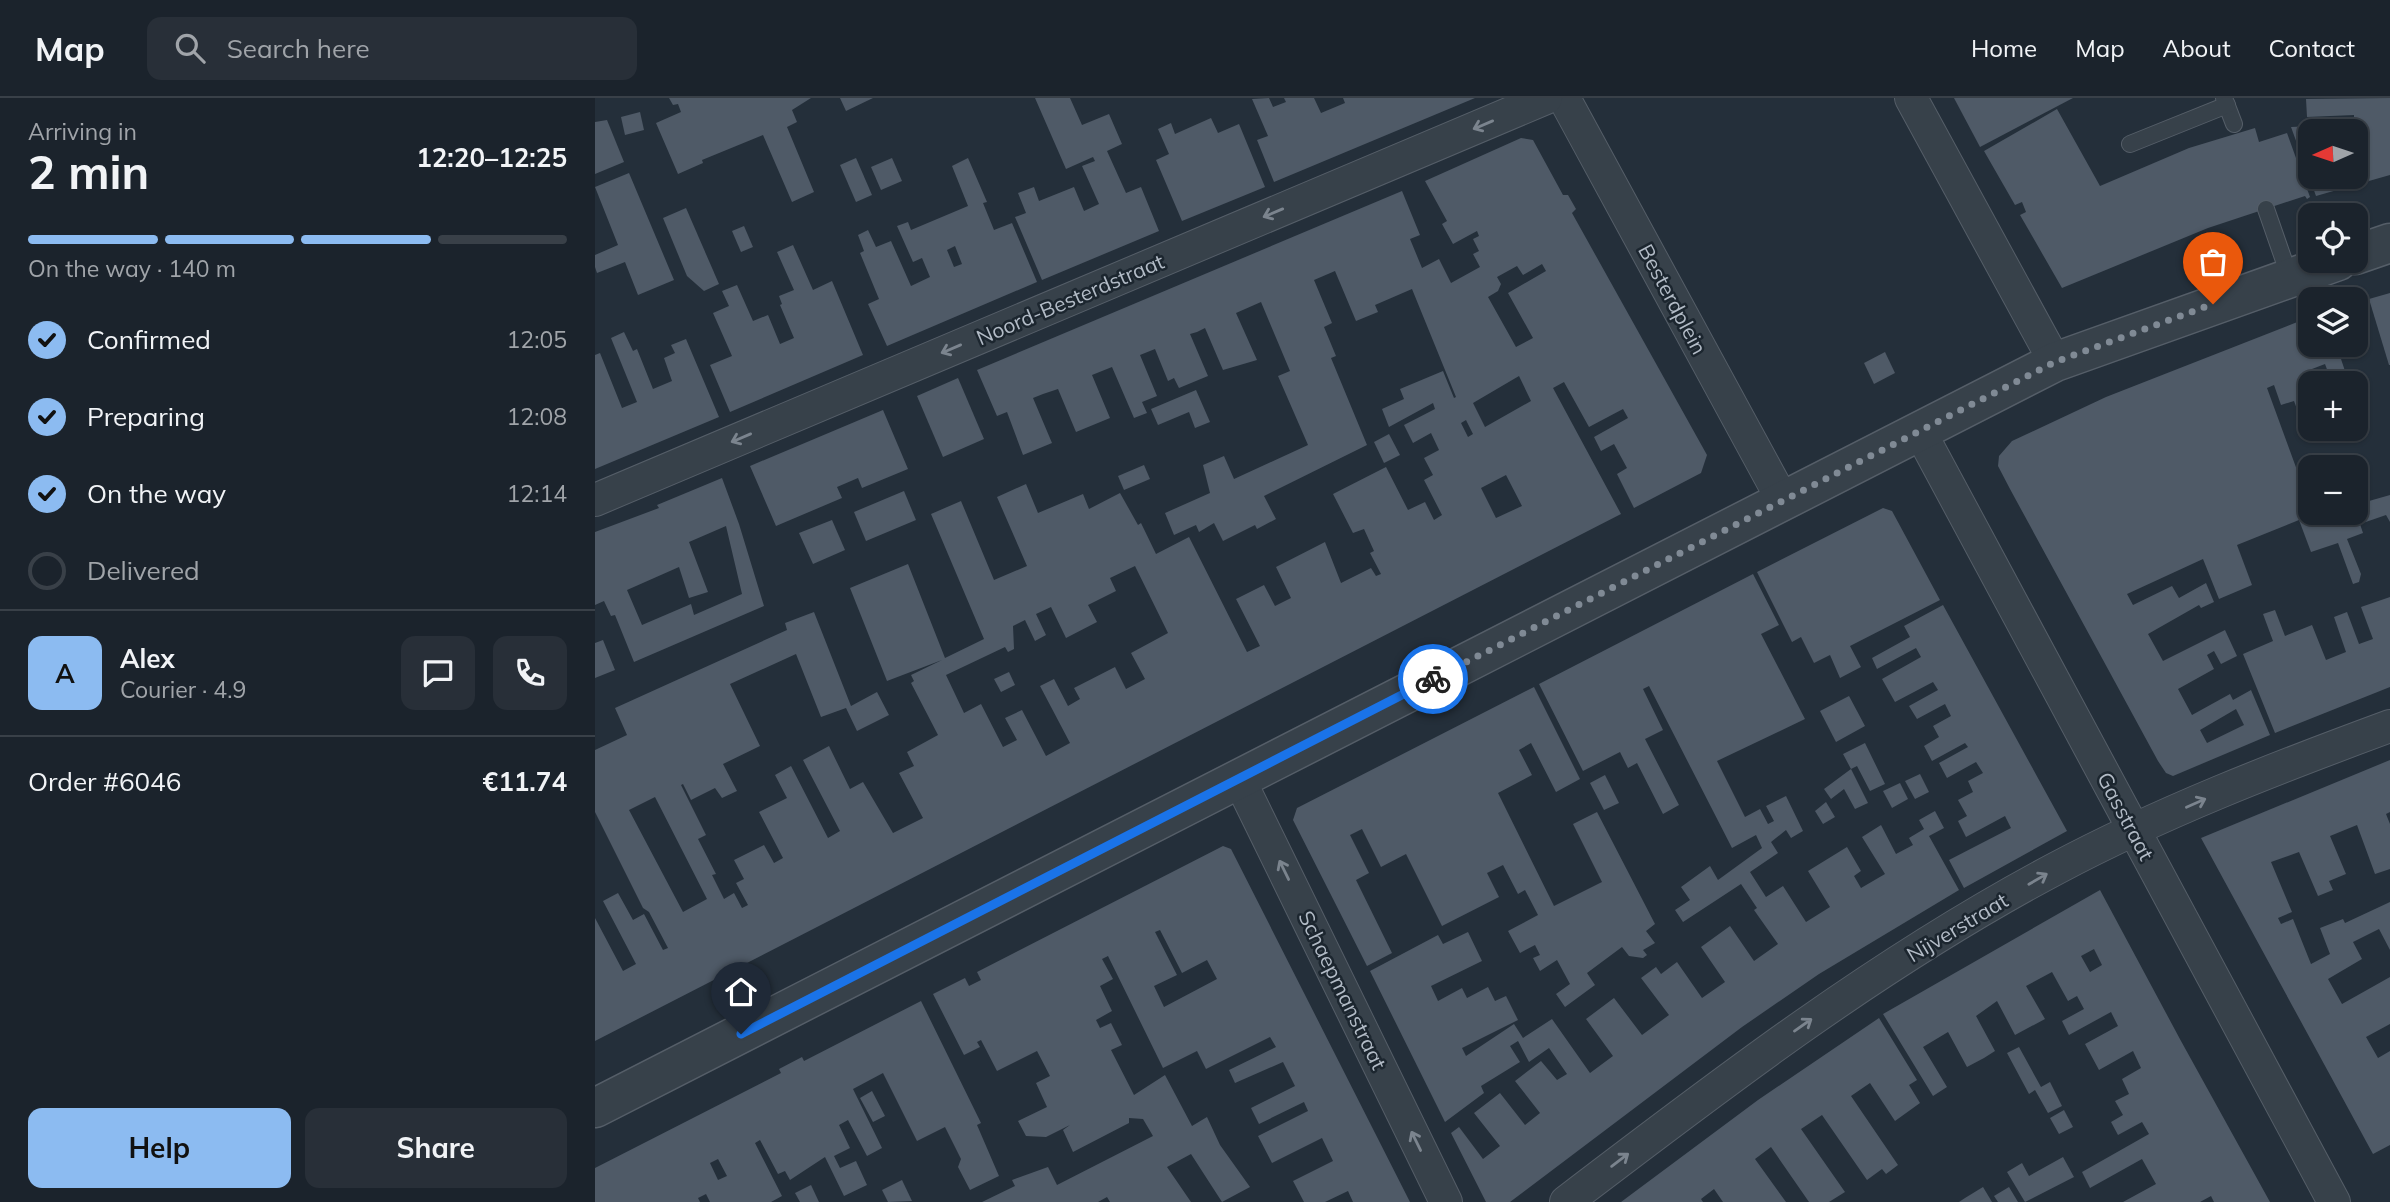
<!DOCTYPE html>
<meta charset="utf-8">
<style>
:root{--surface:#1b232c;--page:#282f38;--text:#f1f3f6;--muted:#a0a4a9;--line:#394048;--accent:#8cbbf1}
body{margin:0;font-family:Mulish,sans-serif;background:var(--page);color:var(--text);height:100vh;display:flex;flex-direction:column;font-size:26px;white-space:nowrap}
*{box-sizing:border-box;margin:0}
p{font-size:23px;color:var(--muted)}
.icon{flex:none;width:38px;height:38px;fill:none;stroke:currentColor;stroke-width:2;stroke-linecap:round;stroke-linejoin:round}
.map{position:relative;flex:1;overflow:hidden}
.side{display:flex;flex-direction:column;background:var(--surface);width:595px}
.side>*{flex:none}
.needle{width:46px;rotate:267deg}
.buttons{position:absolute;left:1703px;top:21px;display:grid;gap:14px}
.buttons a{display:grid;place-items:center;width:70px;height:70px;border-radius:14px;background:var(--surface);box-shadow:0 2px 5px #0004,0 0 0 2px var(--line);font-size:35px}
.pin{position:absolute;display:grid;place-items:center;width:60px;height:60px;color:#fff;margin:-72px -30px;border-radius:50% 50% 50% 0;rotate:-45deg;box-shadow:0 0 7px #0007}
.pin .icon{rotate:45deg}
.courier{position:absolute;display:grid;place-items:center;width:70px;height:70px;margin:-35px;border:5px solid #1a73e8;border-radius:50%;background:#fff;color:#222;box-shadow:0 2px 9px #0007}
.headline em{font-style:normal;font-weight:700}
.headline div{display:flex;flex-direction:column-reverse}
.headline{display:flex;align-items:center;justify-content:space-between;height:119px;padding:0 28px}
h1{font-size:46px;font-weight:700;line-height:52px}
.bar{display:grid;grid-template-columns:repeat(4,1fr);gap:10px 7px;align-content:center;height:84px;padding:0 28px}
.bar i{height:9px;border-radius:5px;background:var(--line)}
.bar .selected{background:var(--accent)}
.bar p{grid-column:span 4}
.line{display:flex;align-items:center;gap:18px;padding:0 28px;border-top:2px solid var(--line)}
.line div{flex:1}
.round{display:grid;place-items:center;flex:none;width:74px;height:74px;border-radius:14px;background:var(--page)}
ol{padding:0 28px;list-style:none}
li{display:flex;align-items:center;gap:21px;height:77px}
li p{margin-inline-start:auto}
li .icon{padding:7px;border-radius:50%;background:var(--accent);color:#111;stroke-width:4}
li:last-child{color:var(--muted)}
li i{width:38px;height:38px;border:4px solid var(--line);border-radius:50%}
.primary-button{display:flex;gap:14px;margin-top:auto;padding:14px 28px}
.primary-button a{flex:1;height:80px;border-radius:14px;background:var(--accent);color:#111;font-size:28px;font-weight:700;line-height:80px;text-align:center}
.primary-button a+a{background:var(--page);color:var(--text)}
header{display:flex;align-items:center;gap:42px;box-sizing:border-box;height:98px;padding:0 35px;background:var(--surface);border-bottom:2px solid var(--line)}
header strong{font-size:33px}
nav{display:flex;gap:38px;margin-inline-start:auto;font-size:24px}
.search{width:490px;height:63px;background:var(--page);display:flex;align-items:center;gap:18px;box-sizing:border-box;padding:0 24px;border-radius:14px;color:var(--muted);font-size:26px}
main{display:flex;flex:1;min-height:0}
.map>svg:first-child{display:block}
.building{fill:#4f5a67;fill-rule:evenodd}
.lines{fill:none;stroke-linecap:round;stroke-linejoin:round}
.service-casing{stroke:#555e68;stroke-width:18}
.minor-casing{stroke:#555e68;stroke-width:34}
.tertiary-casing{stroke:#555e68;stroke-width:41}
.service{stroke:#37414a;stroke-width:16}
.minor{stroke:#37414a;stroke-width:32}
.tertiary{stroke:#37414a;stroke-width:38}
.oneway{stroke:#7b848e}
.done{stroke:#808a95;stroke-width:7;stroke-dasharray:0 12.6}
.route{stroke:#1a73e8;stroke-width:9}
.labels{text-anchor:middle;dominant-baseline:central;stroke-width:5;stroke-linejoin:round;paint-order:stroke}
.street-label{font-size:21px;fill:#b2bbc6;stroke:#1c262f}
</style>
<header>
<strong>Map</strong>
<div class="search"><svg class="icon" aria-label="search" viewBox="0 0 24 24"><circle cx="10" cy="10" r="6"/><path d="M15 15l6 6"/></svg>Search here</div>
<nav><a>Home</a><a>Map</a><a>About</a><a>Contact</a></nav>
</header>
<main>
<section class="side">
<div class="headline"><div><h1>2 min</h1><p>Arriving in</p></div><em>12:20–12:25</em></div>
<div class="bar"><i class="selected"></i><i class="selected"></i><i class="selected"></i><i></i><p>On the way · 140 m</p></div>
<ol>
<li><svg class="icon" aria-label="check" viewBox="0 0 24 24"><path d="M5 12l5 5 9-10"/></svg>Confirmed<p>12:05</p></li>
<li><svg class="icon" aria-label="check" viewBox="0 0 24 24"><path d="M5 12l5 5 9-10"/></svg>Preparing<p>12:08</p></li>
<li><svg class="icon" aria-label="check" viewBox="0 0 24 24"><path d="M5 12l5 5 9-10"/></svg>On the way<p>12:14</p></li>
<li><i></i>Delivered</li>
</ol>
<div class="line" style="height:126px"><b class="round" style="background:var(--accent);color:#111">A</b><div><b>Alex</b><p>Courier · 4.9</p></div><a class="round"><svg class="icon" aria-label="chat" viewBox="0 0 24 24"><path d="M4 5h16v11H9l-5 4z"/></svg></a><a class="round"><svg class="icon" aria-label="phone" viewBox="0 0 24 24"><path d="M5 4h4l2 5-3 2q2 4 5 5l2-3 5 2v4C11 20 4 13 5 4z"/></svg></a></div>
<div class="line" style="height:91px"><div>Order #6046</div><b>€11.74</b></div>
<div class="primary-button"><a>Help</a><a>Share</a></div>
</section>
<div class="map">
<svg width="1795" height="1104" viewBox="0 0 1795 1104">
<rect width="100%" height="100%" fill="#242f3a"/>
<g class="building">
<path d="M74 0H216L197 12 202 24 192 29 219 94 197 104 168 37 107 62 108 65 83 76 61 25 86 14 83 6 78 7Z"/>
<path d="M245 0H278L251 13Z"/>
<path d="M440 0H475L487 27 514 16 527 46 512 53 531 95 546 89 564 133 447 182 420 119 431 115 423 95 439 89 444 103 479 89 489 113 504 106 487 68 500 63 498 59 471 71Z"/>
<path d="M674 0 678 9 691 4 689 0H719L726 15 750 5 748 0H880L679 84 662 42 673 38 657 1Z"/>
<path d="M1359 0H1478L1385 49Z"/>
<path d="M1795 0V77L1721 98 1696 29 1759 26V17L1712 19 1711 1ZM1715 33H1760V79H1715Z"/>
<path d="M1462 11 1505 88 1594 50 1660 30 1664 44 1692 35 1715 99 1712 101 1710 98 1613 130 1467 190 1425 117 1431 114 1427 104 1420 107 1389 53Z"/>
<path d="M45 14 49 32 30 37 26 19Z"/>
<path d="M616 20 623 35 644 26 670 89 587 123 561 62 574 56 563 31 576 25 580 36Z"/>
<path d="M12 22 29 64 0 76V24Z"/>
<path d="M926 40 938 42 968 97H973L981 111 977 115 1112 357 1106 375 1039 410 1022 376 1032 370 1019 346 1006 353 999 339 1033 320 1028 311 994 329 969 284 958 290 1026 416 0 943V820L28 873 41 866 8 803 23 795 38 822 49 816 68 852 73 850 54 814 48 810 0 714V652L32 637 20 610 192 532 190 525 219 514 256 608 282 594 294 617 262 633 251 610 226 619 201 556 135 586 165 648 128 666 142 693 127 700 120 690 96 702 88 686 86 687 111 737 103 741 121 776 117 777 129 801 139 795 147 810 153 807 141 785 149 781 139 762 169 747 179 765 188 760 164 714 192 700 180 677 196 668 233 740 245 733 208 662 234 648 255 691 268 684 298 735 328 720 304 675 319 668 312 654 343 637 316 585 319 583 316 577 347 562 292 583 255 490 313 466 350 560 389 541 336 416 366 403 399 482 432 468 402 399 431 386 443 415 488 396 494 411 525 395 543 427 546 425 561 456 594 439 652 554 665 548 641 501 669 487 680 508 696 500 681 469 730 444 746 485 776 470 781 478 786 476 775 455 779 453 769 431 758 435 738 396 791 369 813 412 830 404 839 422 847 417 829 382 838 377 829 360 844 352 836 335 818 345 809 327 840 311 838 305 794 329 787 311 809 301 805 291 848 273 859 300 861 299 817 191 780 207 783 214 761 223 740 173 719 182 737 225 729 229 741 258 736 260 772 347 669 398 681 421 662 431 660 427 628 443 619 425 604 434 601 427 579 437 570 415 615 395 608 367 629 358 639 381 713 347 683 278 695 273 666 204 641 215 662 262 628 272 610 230 602 234 595 236 613 278 584 290 579 280 573 283 560 251 545 257 562 298 547 304 552 315 539 320 517 269 497 277 515 320 481 334 463 291 448 296 438 300 457 345 428 357 412 314 402 318 382 272 807 93 825 137 815 141 827 170 844 161 856 185 885 169 878 156 884 153 878 141 884 138 882 133 858 146 847 126 852 123 830 83ZM947 166 951 173 913 195 938 240 921 249 893 199 903 193 906 186 902 179 922 168 928 177ZM924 278 936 303 890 329 878 305ZM871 322 878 336 873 339 866 325ZM911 377 927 408 901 420 886 390ZM540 468 573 535 536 555 550 581 531 591 520 569 479 590 485 601 473 608 459 581 445 588 475 645 451 658 427 612 410 620 422 642 408 649 386 606 369 615 351 577 410 549 413 554 419 551 418 528 430 522 440 543 451 537 441 516 456 509 471 540 502 524 493 507 521 493 515 480ZM60 699 112 801 88 814 34 712Z"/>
<path d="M261 60 277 97 261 104 245 67Z"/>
<path d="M297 60 307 83 286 92 276 69Z"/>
<path d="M373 60 392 104 388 105 399 132 417 125 442 184 292 248 273 206 284 201 265 155 269 153 263 137 273 132 281 149 296 143 316 188 335 179 327 160 318 164 302 128 313 124 316 132 373 108 357 68ZM360 148 367 166 359 169 352 152Z"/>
<path d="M34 75 79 182 43 197 30 164 2 175 0 169V157L23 147 0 89Z"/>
<path d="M91 110 124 186 109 193 92 178 68 120Z"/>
<path d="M149 128 158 149 146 154 137 133Z"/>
<path d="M198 147 218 192 237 183 268 257 135 314 115 267 137 258 118 215 134 208 127 193 142 187 158 223 173 217 185 246 199 240 185 207 187 206 184 198 199 192 182 154Z"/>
<path d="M1795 195V267H1794L1774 201Z"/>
<path d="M1715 219V247H1756L1759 256 1746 261 1754 285H1737L1730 266 1717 271 1722 285H1715V322L1707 325 1699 303 1686 307 1679 287 1672 290 1710 394 1715 392V415H1760V407L1795 397V424L1791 417 1765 426 1768 435 1752 441 1766 476 1764 484 1758 486 1743 445 1716 454 1704 422 1642 447 1657 487 1624 501 1608 461 1532 496 1538 507 1577 488 1584 500 1611 485 1619 504 1606 510 1604 507 1553 536 1568 563 1630 532 1642 558 1626 566 1619 553 1612 557 1619 571 1583 591 1597 617 1635 596 1638 602 1656 592 1675 637 1578 678 1571 675 1563 663 1415 391 1403 368 1404 358 1417 343 1511 299ZM1641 611 1649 627 1612 645 1605 632Z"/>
<path d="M29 234 38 253 42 251 58 291 77 283 69 260 80 255 76 247 91 241 124 319 0 371V257L5 255 27 310 42 304 16 240Z"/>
<path d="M1290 254 1300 275 1279 286 1269 265Z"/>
<path d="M363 280 389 341 348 359 322 298Z"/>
<path d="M601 292 615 324 600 330 594 314 563 327 556 311Z"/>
<path d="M288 312 313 371 267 390 263 380 242 389 247 400 181 428 155 368Z"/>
<path d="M794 336 805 357 789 365 779 344Z"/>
<path d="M549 367 555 381 529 392 523 378Z"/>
<path d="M127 380 144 426 169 508 39 564 20 517 16 518 9 503 0 507V434L64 410 62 407ZM131 428 147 496 99 517 96 506 47 527 32 492 84 469 94 500 113 494 94 444Z"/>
<path d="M309 393 321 422 271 443 259 414Z"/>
<path d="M1288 410 1297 413 1345 502 1255 548 1266 569 1245 580 1235 557 1219 565 1206 539 1197 544 1162 474Z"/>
<path d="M237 422 250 452 218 466 204 435Z"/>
<path d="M1158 476 1184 527 1166 536 1210 621 1122 663 1150 719 1165 711 1173 726 1179 723 1171 708 1191 698 1208 733 1196 740 1191 732 1176 744 1183 755 1155 774 1171 799 1188 788 1211 824 1235 809 1213 773 1252 749 1266 773 1259 778 1266 790 1290 776 1267 739 1286 727 1301 756 1318 747 1314 740 1329 731 1324 722 1340 713 1349 730 1334 738 1364 792 1224 876 1147 929 915 1104H891L856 1035 864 1029 888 1061 905 1048 879 1015 905 995 930 1027 945 1015 920 983 946 963 962 982 972 976 954 950 934 964 923 943 915 948 925 964 886 988 889 995 850 1024 775 873 843 837 848 846 873 834 887 863 836 888 843 903 867 890 872 900 893 889 900 903 911 898 923 922 867 950 871 958 919 926 928 940 957 921 995 975 1018 958 991 921 1019 900 1047 937 1074 917 1046 880 1061 869 1066 876 1082 864 1107 900 1130 884 1106 849 1135 828 1159 863 1183 846 1159 812 1162 810 1146 786 1088 824 1080 812 1095 802 1086 789 1115 768 1123 782 1167 750 1161 737 1137 750 1054 588 1048 591 1068 632 1050 641 1084 707 1068 716 1042 665 1033 670 1025 654 988 673 944 586Z"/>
<path d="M1795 499V589L1680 635 1648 556 1678 543 1668 516 1680 512 1690 538 1717 527 1731 562 1751 554 1739 519 1752 514 1764 546 1778 541 1766 509Z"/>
<path d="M1348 507 1472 733 1369 790 1354 762 1416 730 1410 718 1371 739 1363 723 1372 718 1363 702 1378 694 1373 683 1388 675 1381 664 1352 680 1344 665 1373 649 1370 645 1337 663 1329 648 1344 639 1338 628 1356 618 1350 606 1322 621 1314 608 1343 592 1338 584 1300 604 1287 581 1326 559 1321 550 1282 571 1277 560 1315 539 1309 528Z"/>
<path d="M8 542 20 572 0 580V545Z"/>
<path d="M414 574 420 587 406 594 399 581Z"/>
<path d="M939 589 985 681 961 694 936 645 924 652 937 677 903 695 959 808 1007 784 978 726 1002 714 1060 826 1051 833 1060 845 1048 852 1052 857 1048 860 1034 858 1027 849 992 875 1000 887 970 909 961 896 975 886 962 862 945 873 938 860 945 857 940 847 925 855 913 833 943 817 930 792 923 796 908 767 892 775 904 799 847 828 811 756 786 769 767 731 755 737 774 775 761 782 797 855 772 868 698 722 702 710Z"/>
<path d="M1254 598 1270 628 1241 644 1225 613Z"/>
<path d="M1270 645 1290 686 1275 693 1262 668 1256 671 1248 656Z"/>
<path d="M1795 662V714L1791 716 1795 726V771L1780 776 1762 727 1735 738 1751 776 1734 783 1738 792 1723 798 1704 754 1676 764 1697 814 1683 820 1686 826 1698 821 1716 866 1735 856 1725 830 1748 821 1750 825 1795 804V852L1784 831 1758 844 1767 861 1733 881 1747 906 1795 879V926L1771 939 1783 960 1795 953V1047L1778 1056 1606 740Z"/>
<path d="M1256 671 1273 705 1260 711 1249 691 1236 701 1229 691Z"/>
<path d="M1325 676 1334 694 1320 701 1310 683Z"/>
<path d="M1010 677 1024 705 1009 712 995 685Z"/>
<path d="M1305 685 1313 701 1297 710 1288 693Z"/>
<path d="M1231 704 1240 719 1228 726 1220 713Z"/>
<path d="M628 748 636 751 815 1104H758L753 1093 730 1104H709L698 1083 738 1063 727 1040 677 1065 663 1038 713 1013 709 1004 664 1026 656 1010 700 988 688 964 640 985 634 972 681 949 675 939 611 971 602 953 568 970 513 858 507 861 518 881 505 888 517 913 501 922 505 930 516 925 527 947 516 952 539 997 570 977 597 1028 612 1019 625 1047 655 1089 627 1104 596 1056 572 1069 596 1104H515L512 1099 503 1104H387L420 1088 417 1082 453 1069 462 1087 558 1038 548 1021 534 1020V1025L478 1054 468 1032 475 1027 451 1039 431 1038 423 1023 452 1009 441 985 455 978 442 953 402 973 386 942 382 944 385 949 369 957 338 896 370 880 374 888 386 882 382 874ZM565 832 587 875 612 862 622 881 569 909 559 888 582 877 560 834Z"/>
<path d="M1505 792 1586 943 1675 1104H1619L1616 1098 1605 1104H1528L1561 1086 1547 1061 1495 1090 1487 1074 1554 1036 1547 1024 1523 1037 1516 1024 1528 1017 1520 1003 1534 996 1527 981 1546 970 1538 953 1504 972 1490 946 1523 928 1516 914 1474 937 1467 923 1489 911 1482 898 1473 903 1457 874 1431 888 1450 921 1420 937 1402 903 1381 918 1400 953 1389 960 1372 969 1353 934 1328 949 1352 989 1338 998 1288 916ZM1499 851 1507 867 1495 874 1486 858Z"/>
<path d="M326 903 386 1025 382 1027 404 1078 375 1092 363 1069 366 1061 350 1029 322 1043 288 975 258 991 287 1050 272 1058 253 1022 244 1027 255 1050 239 1058 245 1070 261 1063 272 1087 249 1098 230 1059 195 1082 190 1073 183 1076 165 1042 160 1045 187 1098 176 1104H115L111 1096 103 1100 105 1104H0V1070L186 975 184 971 207 959 209 963ZM123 1061 132 1078 123 1082 115 1065Z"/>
<path d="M1284 920 1322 982 1314 987 1325 1005 1300 1023 1275 985 1256 998 1303 1067 1291 1076 1287 1071 1272 1082 1227 1017 1206 1031 1250 1094 1234 1104H1214L1176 1049 1160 1061 1191 1104H1128L1119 1091 1106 1101 1108 1104H1026L1163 1002Z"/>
<path d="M1424 949 1446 989 1455 984 1467 1008 1453 1015 1440 992 1434 996 1412 955Z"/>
<path d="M277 993 290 1018 278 1024 265 1000Z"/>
<path d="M1469 1012 1478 1029 1464 1036 1455 1020Z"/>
<path d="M1468 1059 1479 1079 1430 1104 1412 1074 1427 1065 1434 1078Z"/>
<path d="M307 1082 317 1103 293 1104 287 1092Z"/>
<path d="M216 1087 224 1104H205L200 1095Z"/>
<path d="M1388 1089 1397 1104H1364L1370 1100Z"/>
<path d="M1414 1089 1423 1104H1403L1399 1098Z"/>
</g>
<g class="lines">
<defs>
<g id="service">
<path d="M1629 0 1639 26"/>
<path d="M1535 46 1632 7"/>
<path d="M1671 111 1695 180"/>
</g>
<g id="minor">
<path d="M969 0 1187 401"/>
<path d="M1316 0 1460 264"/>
<path d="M1324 332 1739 1104"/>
<path d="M0 402 951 0"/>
<path d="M644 681 851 1104"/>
<path d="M971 1104C1128 984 1285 864 1460 771 1567 714 1681 670 1795 628"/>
</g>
<g id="tertiary">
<path d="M1760 157 1795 145"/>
<path d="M0 1010 1460 264 1743 163"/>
</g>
</defs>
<use href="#service" class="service-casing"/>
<use href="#minor" class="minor-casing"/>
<use href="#tertiary" class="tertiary-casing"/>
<use href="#service" class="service"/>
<use href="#minor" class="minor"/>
<use href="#tertiary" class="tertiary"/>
</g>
<defs><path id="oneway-shaft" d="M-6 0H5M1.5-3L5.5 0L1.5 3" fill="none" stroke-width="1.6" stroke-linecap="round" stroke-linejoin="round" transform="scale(1.75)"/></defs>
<g class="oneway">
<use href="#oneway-shaft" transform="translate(888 27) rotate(157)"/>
<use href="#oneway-shaft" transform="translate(678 115) rotate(157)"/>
<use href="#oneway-shaft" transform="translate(356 251) rotate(157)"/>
<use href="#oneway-shaft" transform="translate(146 340) rotate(157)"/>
<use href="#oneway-shaft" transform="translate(1601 705) rotate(-24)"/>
<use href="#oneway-shaft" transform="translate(689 772) rotate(-116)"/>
<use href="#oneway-shaft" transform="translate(1443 781) rotate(-30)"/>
<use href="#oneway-shaft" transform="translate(1208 927) rotate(-35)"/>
<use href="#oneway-shaft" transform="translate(821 1043) rotate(-116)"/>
<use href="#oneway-shaft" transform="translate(1025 1062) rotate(-37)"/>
</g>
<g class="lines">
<path class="done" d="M838 581 1460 264 1618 206"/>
<path class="route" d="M146 936 838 581"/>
</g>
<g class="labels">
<g class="street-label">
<text transform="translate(475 201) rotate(-23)">Noord-Besterdstraat</text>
<text transform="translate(1078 201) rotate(62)">Besterdplein</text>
<text transform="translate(1531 718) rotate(62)">Gasstraat</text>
<text transform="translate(1362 829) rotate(-31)">Nijverstraat</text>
<text transform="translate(748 892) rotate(64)">Schaepmanstraat</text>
</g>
</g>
</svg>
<div class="buttons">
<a><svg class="needle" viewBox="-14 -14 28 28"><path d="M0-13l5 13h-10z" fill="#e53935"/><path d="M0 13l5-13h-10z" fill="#a0a4a9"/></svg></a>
<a><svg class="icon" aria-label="locate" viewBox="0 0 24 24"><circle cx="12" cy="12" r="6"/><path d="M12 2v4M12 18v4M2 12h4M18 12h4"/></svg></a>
<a><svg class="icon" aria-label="layers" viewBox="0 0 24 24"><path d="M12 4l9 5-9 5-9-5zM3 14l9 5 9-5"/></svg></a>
<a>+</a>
<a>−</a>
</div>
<div class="pin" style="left:1618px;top:206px;background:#ea580c"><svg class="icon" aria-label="bag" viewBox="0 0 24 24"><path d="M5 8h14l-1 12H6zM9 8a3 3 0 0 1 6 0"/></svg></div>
<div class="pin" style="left:146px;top:936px;background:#1f2937"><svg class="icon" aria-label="home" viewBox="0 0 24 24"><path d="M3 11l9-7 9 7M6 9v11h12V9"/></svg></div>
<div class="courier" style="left:838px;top:581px"><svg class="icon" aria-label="bike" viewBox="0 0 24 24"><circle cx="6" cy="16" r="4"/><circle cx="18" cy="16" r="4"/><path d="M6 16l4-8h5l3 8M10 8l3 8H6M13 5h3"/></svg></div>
</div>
</main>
